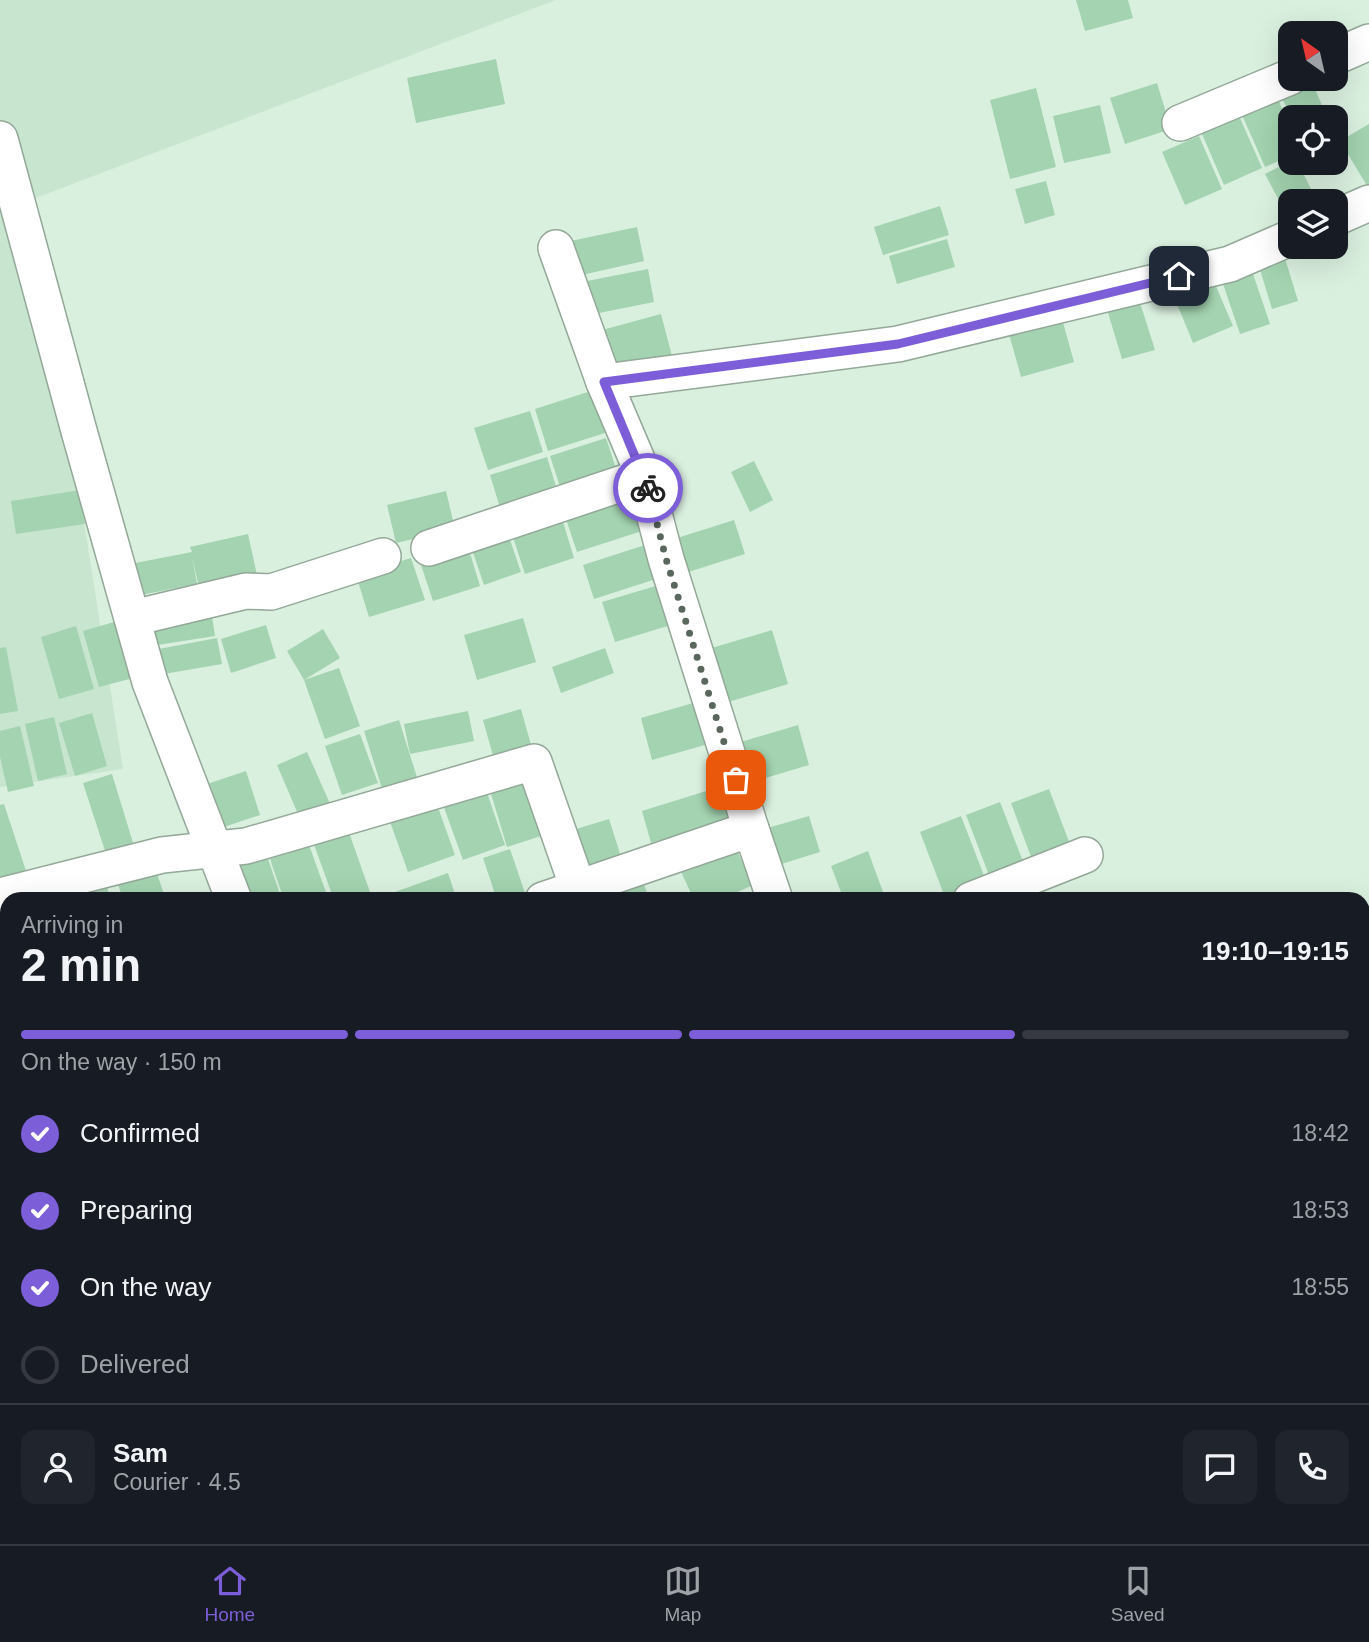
<!DOCTYPE html>
<meta charset="utf-8">
<style>
:root{--surface:#171b24;--page:#20242c;--text:#f1f3f6;--muted:#9ea1a6;--line:#363941;--accent:#7d5ed9}
body{margin:0;font-family:Arial,sans-serif;background:var(--page);color:var(--text);height:100vh;display:flex;flex-direction:column;font-size:26px;white-space:nowrap}
*{box-sizing:border-box;margin:0}
p{font-size:23px;color:var(--muted)}
.icon{flex:none;width:38px;height:38px;fill:none;stroke:currentColor;stroke-width:2;stroke-linecap:round;stroke-linejoin:round}
.map{position:relative;flex:1;overflow:hidden}
.details{position:absolute;left:0px;top:892px;width:1370px;height:653px;display:flex;flex-direction:column;background:var(--surface);border-radius:21px 21px 0 0;box-shadow:0 7px 28px #0002}
.details>*{flex:none}
.needle{width:46px;rotate:326deg}
.controls{position:absolute;left:1278px;top:21px;display:grid;gap:14px}
.controls a{display:grid;place-items:center;width:70px;height:70px;border-radius:14px;background:var(--surface);box-shadow:0 7px 28px #0002;font-size:35px}
.pin{position:absolute;display:grid;place-items:center;width:60px;height:60px;color:#fff;margin:-30px;border-radius:14px;box-shadow:0 4px 10px #0006}
.courier{position:absolute;display:grid;place-items:center;width:70px;height:70px;margin:-35px;border:5px solid #7d5ed9;border-radius:50%;background:#fff;color:#222;box-shadow:0 2px 9px #0007}
.head em{font-style:normal;font-weight:800}
.head div{display:flex;flex-direction:column-reverse}
.head{display:flex;align-items:center;justify-content:space-between;height:119px;padding:0 21px}
h1{font-size:46px;font-weight:800;line-height:52px}
.bar{display:grid;grid-template-columns:repeat(4,1fr);gap:10px 7px;align-content:center;height:84px;padding:0 21px}
.bar i{height:9px;border-radius:5px;background:var(--line)}
.bar .active{background:var(--accent)}
.bar p{grid-column:span 4}
.line{display:flex;align-items:center;gap:18px;padding:0 21px;border-top:2px solid var(--line)}
.line div{flex:1}
.round{display:grid;place-items:center;flex:none;width:74px;height:74px;border-radius:14px;background:var(--page)}
ol{padding:0 21px;list-style:none}
li{display:flex;align-items:center;gap:21px;height:77px}
li p{margin-inline-start:auto}
li .icon{padding:7px;border-radius:50%;background:var(--accent);color:#fff;stroke-width:4}
li:last-child{color:var(--muted)}
li i{width:38px;height:38px;border:4px solid var(--line);border-radius:50%}
.menu{display:flex;justify-content:space-around;align-items:center;height:98px;border-top:2px solid var(--line);background:var(--surface);font-size:19px;color:var(--muted)}
.menu a{display:grid;justify-items:center;gap:4px}
.menu .active{color:var(--accent)}
.map>svg:first-child{display:block}
.built{fill:#c8e5cf}
.building{fill:#a3d3b0}
.lines{fill:none;stroke-linecap:round;stroke-linejoin:round}
.minor-casing{stroke:#93a898;stroke-width:38}
.minor{stroke:#fff;stroke-width:35}
.done{stroke:#5a675d;stroke-width:7;stroke-dasharray:0 12.6}
.route{stroke:#7d5ed9;stroke-width:9}
</style>
<div class="map">
<svg width="1369" height="1544" viewBox="0 0 1369 1544">
<rect width="100%" height="100%" fill="#daf0df"/>
<path class="built" d="M0 0H556L33 199 123 769 0 787Z"/>
<g class="building">
<path d="M1076 0H1128L1133 18 1085 31Z"/>
<path d="M496 59 505 104 416 123 407 78Z"/>
<path d="M1312 82 1327 117H1291L1281 96Z"/>
<path d="M1157 83 1171 129 1125 144 1110 98Z"/>
<path d="M1036 88 1056 167 1010 179 990 100Z"/>
<path d="M1278 99 1290 127V156L1265 167 1242 115Z"/>
<path d="M1100 105 1111 153 1064 163 1053 116Z"/>
<path d="M1240 118 1262 168 1224 185 1202 134Z"/>
<path d="M1369 124V189L1340 141Z"/>
<path d="M1199 136 1222 189 1185 205 1162 152Z"/>
<path d="M1290 161V163H1298L1317 201H1290V221L1265 174Z"/>
<path d="M1046 181 1055 215 1025 224 1015 189Z"/>
<path d="M940 206 949 235 883 255 874 227Z"/>
<path d="M637 227 644 261 573 277 566 242Z"/>
<path d="M947 239 955 267 897 284 889 256Z"/>
<path d="M1284 255 1298 301 1272 309 1258 263Z"/>
<path d="M1251 268 1270 324 1240 334 1221 278Z"/>
<path d="M648 269 654 302 589 315 582 282Z"/>
<path d="M1212 277 1233 326 1193 343 1173 294Z"/>
<path d="M1137 293 1155 350 1122 359 1105 303Z"/>
<path d="M661 314 672 356 612 371 602 330Z"/>
<path d="M1062 319 1074 362 1021 377 1009 334Z"/>
<path d="M591 391 605 433 548 451 535 409Z"/>
<path d="M530 411 543 452 488 470 474 428Z"/>
<path d="M606 438 618 475 562 493 550 456Z"/>
<path d="M547 457 559 496 502 514 490 475Z"/>
<path d="M754 461 773 500 750 512 731 472Z"/>
<path d="M80 490 85 524 16 534 11 501Z"/>
<path d="M446 491 455 529 396 543 387 505Z"/>
<path d="M630 491 642 531 577 552 564 513Z"/>
<path d="M560 512 574 558 525 574 510 528Z"/>
<path d="M734 520 745 554 682 574 671 540Z"/>
<path d="M506 528 521 572 484 585 469 541Z"/>
<path d="M248 534 259 584 201 597 192 556 197 584 131 597 125 565 192 552 190 547Z"/>
<path d="M466 540 480 586 433 601 418 556Z"/>
<path d="M645 545 656 579 594 599 583 565Z"/>
<path d="M411 558 425 600 369 617 356 575Z"/>
<path d="M659 585 671 625 615 642 602 602Z"/>
<path d="M211 610 215 636 145 647 141 622Z"/>
<path d="M523 618 536 662 477 680 464 635Z"/>
<path d="M121 620 137 677 99 687 83 631Z"/>
<path d="M266 625 276 658 231 673 221 639Z"/>
<path d="M76 626 94 689 59 699 41 637Z"/>
<path d="M323 629 340 658 304 680 339 668 360 726 325 739 304 680 287 651Z"/>
<path d="M772 630 788 684 722 704 705 650Z"/>
<path d="M217 638 222 664 152 676 148 651Z"/>
<path d="M6 647 18 711 0 714V648Z"/>
<path d="M605 648 614 673 561 693 552 667Z"/>
<path d="M700 701 712 743 652 760 641 718Z"/>
<path d="M521 709 533 752 495 763 483 720Z"/>
<path d="M468 711 474 741 410 754 404 724Z"/>
<path d="M92 713 107 766 75 776 59 723Z"/>
<path d="M54 717 67 774 38 781 25 724Z"/>
<path d="M399 720 420 787 385 798 364 731Z"/>
<path d="M798 725 809 765 745 784 734 744Z"/>
<path d="M20 726 34 786 8 792 0 757V731Z"/>
<path d="M360 734 378 783 342 795 325 746Z"/>
<path d="M307 752 332 808 301 821 277 765Z"/>
<path d="M246 771 260 815 215 830 201 786Z"/>
<path d="M535 772 553 832 507 847 489 787Z"/>
<path d="M112 774 134 846 106 854 83 783Z"/>
<path d="M485 787 505 845 463 860 442 802Z"/>
<path d="M719 787 729 819 651 843 642 811Z"/>
<path d="M1049 789 1071 847 1033 862 1011 803Z"/>
<path d="M435 799 455 855 408 872 388 816Z"/>
<path d="M1000 802 1026 869 992 883 966 815Z"/>
<path d="M4 804 29 880 0 887V805Z"/>
<path d="M809 816 820 852 775 866 764 829Z"/>
<path d="M961 816 988 886 953 900H946L920 832Z"/>
<path d="M609 819 622 860 576 875 563 833Z"/>
<path d="M347 827 370 892 348 900H334L312 839Z"/>
<path d="M732 840 753 885 720 900H694L678 865Z"/>
<path d="M309 845 326 892 303 900H284L270 859Z"/>
<path d="M264 847 281 897 276 900H238L225 861Z"/>
<path d="M510 849 526 896 515 900H497L483 858Z"/>
<path d="M868 851 886 900H844L831 866Z"/>
<path d="M155 868 166 900H123L117 881Z"/>
<path d="M639 872 650 900H606L601 888Z"/>
<path d="M448 873 457 900H394L392 893Z"/>
<path d="M104 878 111 900H80L76 887Z"/>
<path d="M0 927 7 947V976L0 979Z"/>
<path d="M7 1228V1273L0 1275V1230Z"/>
<path d="M0 1482 7 1499V1517L0 1520Z"/>
<path d="M53 1538H121L107 1544H56Z"/>
<path d="M374 1538H423L425 1544H376Z"/>
<path d="M584 1538H627L628 1544H585Z"/>
<path d="M639 1538H682V1540L640 1544Z"/>
</g>
<g class="lines">
<defs>
<g id="minor">
<path d="M1335 57 1369 42"/>
<path d="M1180 123 1290 77"/>
<path d="M0 139 79 431 150 682 234 900"/>
<path d="M1335 218 1369 203"/>
<path d="M604 382 898 344 1230 264 1290 238"/>
<path d="M429 548 644 476"/>
<path d="M133 618 246 591 271 592 383 556"/>
<path d="M751 829 775 900"/>
<path d="M0 896 162 855 246 846 534 762 578 888"/>
<path d="M543 900 751 829 666 559 644 476 604 382 556 248"/>
<path d="M971 900 1085 855"/>
<path d="M0 1083 7 1080"/>
<path d="M0 1533 7 1530"/>
<path d="M141 1538 144 1544"/>
<path d="M194 1538 196 1544"/>
<path d="M359 1538 362 1544"/>
<path d="M711 1538 713 1544"/>
</g>
</defs>
<use href="#minor" class="minor-casing"/>
<use href="#minor" class="minor"/>
</g>
<g class="lines">
<path class="done" d="M648 488 666 559 736 780"/>
<path class="route" d="M648 488 604 382 898 344 1179 276"/>
</g>
</svg>
<div class="controls">
<a><svg class="needle" viewBox="-14 -14 28 28"><path d="M0-13l5 13h-10z" fill="#e53935"/><path d="M0 13l5-13h-10z" fill="#9ea1a6"/></svg></a>
<a><svg class="icon" aria-label="locate" viewBox="0 0 24 24"><circle cx="12" cy="12" r="6"/><path d="M12 2v4M12 18v4M2 12h4M18 12h4"/></svg></a>
<a><svg class="icon" aria-label="layers" viewBox="0 0 24 24"><path d="M12 4l9 5-9 5-9-5zM3 14l9 5 9-5"/></svg></a>
</div>
<div class="pin" style="left:736px;top:780px;background:#ea580c"><svg class="icon" aria-label="bag" viewBox="0 0 24 24"><path d="M5 8h14l-1 12H6zM9 8a3 3 0 0 1 6 0"/></svg></div>
<div class="pin" style="left:1179px;top:276px;background:#1f2937"><svg class="icon" aria-label="home" viewBox="0 0 24 24"><path d="M3 11l9-7 9 7M6 9v11h12V9"/></svg></div>
<div class="courier" style="left:648px;top:488px"><svg class="icon" aria-label="bike" viewBox="0 0 24 24"><circle cx="6" cy="16" r="4"/><circle cx="18" cy="16" r="4"/><path d="M6 16l4-8h5l3 8M10 8l3 8H6M13 5h3"/></svg></div>
<section class="details">
<div class="head"><div><h1>2 min</h1><p>Arriving in</p></div><em>19:10–19:15</em></div>
<div class="bar"><i class="active"></i><i class="active"></i><i class="active"></i><i></i><p>On the way · 150 m</p></div>
<ol>
<li><svg class="icon" aria-label="check" viewBox="0 0 24 24"><path d="M5 12l5 5 9-10"/></svg>Confirmed<p>18:42</p></li>
<li><svg class="icon" aria-label="check" viewBox="0 0 24 24"><path d="M5 12l5 5 9-10"/></svg>Preparing<p>18:53</p></li>
<li><svg class="icon" aria-label="check" viewBox="0 0 24 24"><path d="M5 12l5 5 9-10"/></svg>On the way<p>18:55</p></li>
<li><i></i>Delivered</li>
</ol>
<div class="line" style="height:126px"><a class="round"><svg class="icon" aria-label="person" viewBox="0 0 24 24"><circle cx="12" cy="8" r="4"/><path d="M4 21q1-7 8-7t8 7"/></svg></a><div><b>Sam</b><p>Courier · 4.5</p></div><a class="round"><svg class="icon" aria-label="chat" viewBox="0 0 24 24"><path d="M4 5h16v11H9l-5 4z"/></svg></a><a class="round"><svg class="icon" aria-label="phone" viewBox="0 0 24 24"><path d="M5 4h4l2 5-3 2q2 4 5 5l2-3 5 2v4C11 20 4 13 5 4z"/></svg></a></div>
</section>
</div>
<nav class="menu">
<a class="active"><svg class="icon" aria-label="home" viewBox="0 0 24 24"><path d="M3 11l9-7 9 7M6 9v11h12V9"/></svg>Home</a>
<a><svg class="icon" aria-label="map" viewBox="0 0 24 24"><path d="M3 6l6-2 6 2 6-2v14l-6 2-6-2-6 2zM9 4v14M15 6v14"/></svg>Map</a>
<a><svg class="icon" aria-label="saved" viewBox="0 0 24 24"><path d="M7 4h10v16l-5-4-5 4z"/></svg>Saved</a>
</nav>
